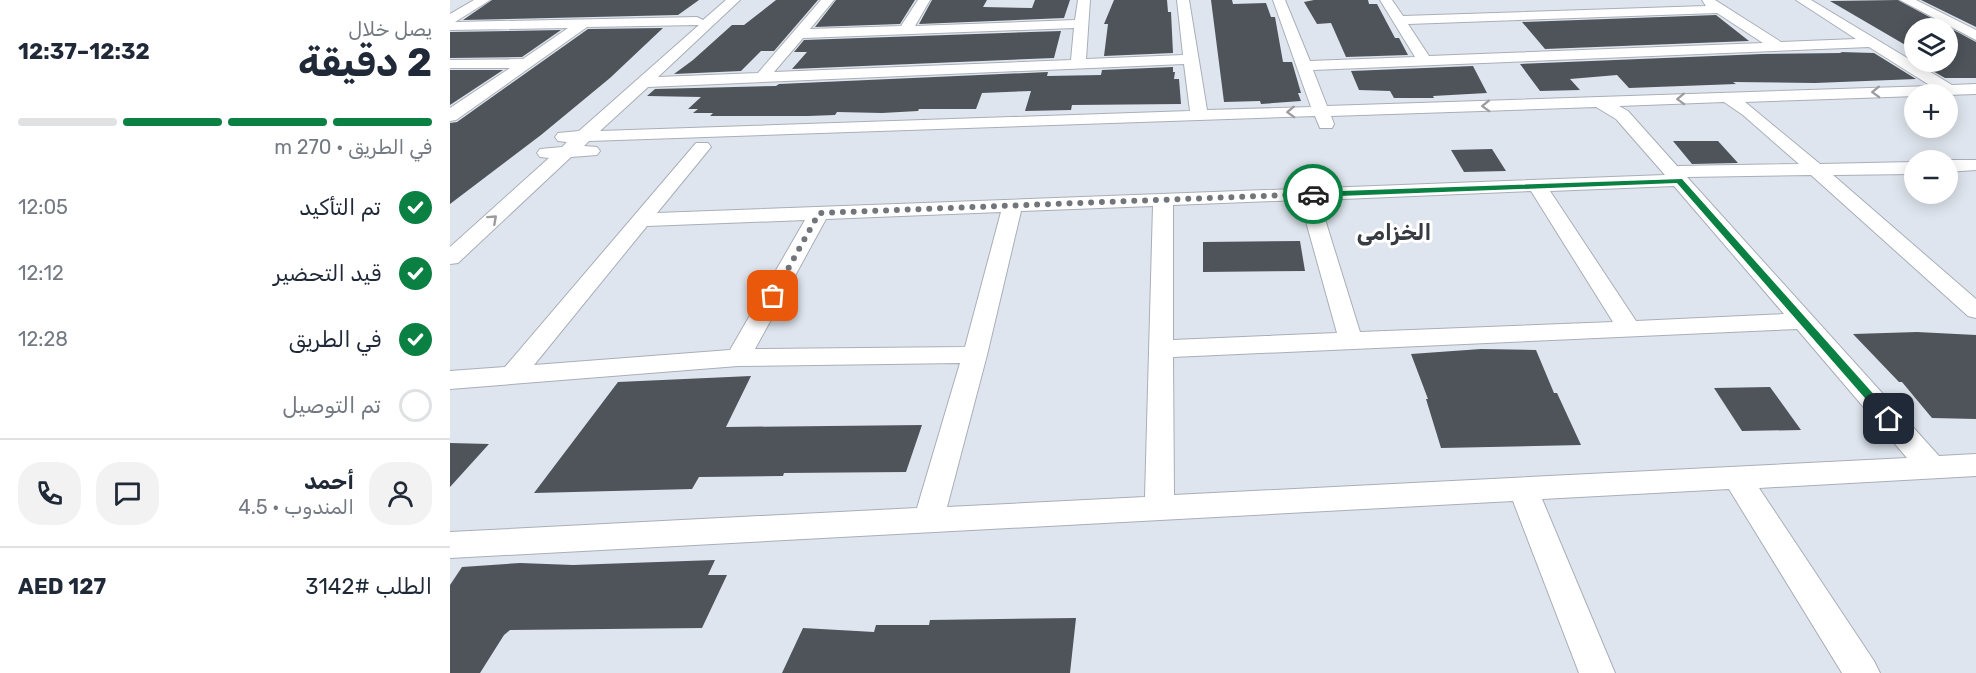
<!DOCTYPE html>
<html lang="ar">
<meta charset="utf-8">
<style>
:root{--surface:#fff;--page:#f2f2f3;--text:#1f2937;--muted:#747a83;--line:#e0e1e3;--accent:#0b8043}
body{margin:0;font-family:Rubik,"Noto Naskh Arabic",sans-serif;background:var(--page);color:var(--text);direction:rtl;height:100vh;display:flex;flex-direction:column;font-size:22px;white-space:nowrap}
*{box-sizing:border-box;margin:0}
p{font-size:20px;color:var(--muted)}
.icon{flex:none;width:33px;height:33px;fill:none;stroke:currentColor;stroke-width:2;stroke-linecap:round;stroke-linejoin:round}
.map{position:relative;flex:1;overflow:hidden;direction:ltr}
.side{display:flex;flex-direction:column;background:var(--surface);width:450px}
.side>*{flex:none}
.buttons{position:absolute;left:1454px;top:18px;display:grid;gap:12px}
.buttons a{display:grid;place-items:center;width:54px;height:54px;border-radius:50%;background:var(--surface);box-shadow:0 3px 15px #0003;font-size:30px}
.pin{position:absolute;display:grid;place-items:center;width:51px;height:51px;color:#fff;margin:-26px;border-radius:12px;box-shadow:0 3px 9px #0006}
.courier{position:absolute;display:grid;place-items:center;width:60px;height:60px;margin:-30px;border:4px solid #0b8043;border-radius:50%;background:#fff;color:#222;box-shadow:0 2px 8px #0007}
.summary em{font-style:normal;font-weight:700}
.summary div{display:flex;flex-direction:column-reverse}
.summary{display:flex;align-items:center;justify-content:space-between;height:102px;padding:0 18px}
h1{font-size:39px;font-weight:700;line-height:45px}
.bar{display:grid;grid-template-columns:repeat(4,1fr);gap:9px 6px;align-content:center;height:72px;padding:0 18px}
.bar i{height:8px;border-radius:4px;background:var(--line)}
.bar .selected{background:var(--accent)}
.bar p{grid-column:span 4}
.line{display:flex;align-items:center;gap:15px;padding:0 18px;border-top:2px solid var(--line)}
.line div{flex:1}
.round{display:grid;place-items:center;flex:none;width:63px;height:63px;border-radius:24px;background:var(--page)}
ol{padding:0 18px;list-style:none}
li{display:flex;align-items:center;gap:18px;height:66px}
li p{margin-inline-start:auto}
li .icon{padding:6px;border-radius:50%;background:var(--accent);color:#fff;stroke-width:4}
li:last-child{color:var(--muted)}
li i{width:33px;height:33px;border:3px solid var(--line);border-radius:50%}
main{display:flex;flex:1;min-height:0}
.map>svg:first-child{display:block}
.building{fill:#4f545b}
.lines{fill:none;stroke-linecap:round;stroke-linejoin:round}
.minor-casing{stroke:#a9aeb7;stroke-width:2}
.minor{fill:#fff;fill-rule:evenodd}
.oneway{stroke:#9c9c9e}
.route{fill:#0b8043}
.done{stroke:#72767b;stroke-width:6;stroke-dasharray:0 10.8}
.labels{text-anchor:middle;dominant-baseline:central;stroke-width:6;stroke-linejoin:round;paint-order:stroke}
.neighbourhood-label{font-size:22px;font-weight:bold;fill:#373b42;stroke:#fff}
</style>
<main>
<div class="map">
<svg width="1526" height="673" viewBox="0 0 1526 673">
<rect width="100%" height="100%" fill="#dfe5ee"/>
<g class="building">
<path d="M42 0H249L228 15 13 20Z"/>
<path d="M326 0H368L324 51H311L291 71 224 74 243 60 282 25H294Z"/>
<path d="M386 0H465L450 24 365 27Z"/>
<path d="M482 0H537L533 7 582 8 585 0H620L614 18 469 24Z"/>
<path d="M664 0H717L718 12H721L723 53 654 56 658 24H654Z"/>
<path d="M761 0H782L783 4 816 3 821 17H825L833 62H842L851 93H848L851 101 811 104 810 101 774 102Z"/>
<path d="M864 0H918L919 4H927L945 38H949L958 55 896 57 881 23 867 24 854 2Z"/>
<path d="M1448 0 1526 42V78H1495L1467 62H1497V28H1464V50L1380 1Z"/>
<path d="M1471 0H1526V27Z"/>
<path d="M1266 15 1299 41 1095 49 1072 22Z"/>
<path d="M213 28 160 78 91 135 0 204V123L7 122 138 29Z"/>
<path d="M111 30 72 57 0 58V32Z"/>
<path d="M611 31 604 58 342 69 357 52H344L354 40Z"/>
<path d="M1390 52 1424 53 1466 79 1365 83 1283 82 1286 84 1179 88 1167 75 1120 79 1130 90 1090 91 1070 64 1312 54 1392 53Z"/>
<path d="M1023 66 1037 93 983 96 984 98H944L940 91 909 90 901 71Z"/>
<path d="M723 67V72H725L724 79H729L731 104 622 105 621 110 575 111 581 91 532 93 526 109H469L468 111 432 113 387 112 385 115 358 116H260L263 113H243L248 109H238L251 97 197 96 205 89 326 86 329 84 598 72 597 76 651 75 652 70Z"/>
<path d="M0 70H53L0 105Z"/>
<path d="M1223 141H1268L1288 163 1242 164Z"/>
<path d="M1042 149 1056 171 1014 172 1001 150Z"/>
<path d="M850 241 855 271 753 272V242Z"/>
<path d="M1467 332 1526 335V419L1482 418 1452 382H1449L1403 334Z"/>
<path d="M1031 349 1086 350 1104 393H1107L1131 445 991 448 976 399H978L961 354Z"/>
<path d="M301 376 276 427 472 425 456 472 334 473 333 476 249 477 242 489 84 493 168 382Z"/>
<path d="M1320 387 1351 430 1292 431 1264 388Z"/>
<path d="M0 443 39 444 0 487Z"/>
<path d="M265 560 258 575H277L252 628 60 630 54 635 30 673H0V585L12 567 70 563 123 565Z"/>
<path d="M626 618 620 673H332L353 628 424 632 426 625H479L480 620Z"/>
</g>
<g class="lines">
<defs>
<g id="minor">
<path d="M24 0H40L5 22 247 17 253 20 276 0H290L208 77 308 73 371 0H384L360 29 451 26 468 0H480L465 26 625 20 628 0H640L636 59 733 55 727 0H739L757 110 861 107 823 0H835L860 61 965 57 930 0H942L953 16 1256 6 1252 0H1265L1331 42 1406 39 1346 0H1361L1502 85 1526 84V94L1295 102 1370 164 1464 162V174L1383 175 1526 299V318L1518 316 1361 175 1237 177 1489 456 1526 454V476L1309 488 1424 661 1430 673H1392L1279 489 1092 499 1165 673H1129L1063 501 0 558V532L467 508 510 363 288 366 0 389V371L55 367 246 143H258L261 147 207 213 1215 175 1166 119 1146 107 881 116 884 124 882 128H870L865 116 139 141 134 146 147 147 150 151 147 155 121 157 8 263 0 264V247L99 158 90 157 87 153 90 149 112 147 117 142 108 141 105 137 108 133 129 131 249 25 137 27 6 120 0 121V108L60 68H0V60L73 59 118 28 0 30V14ZM1267 13 1313 43 979 56 958 24ZM624 28 621 60 324 72 353 38ZM1419 47 1481 86 877 106 863 70ZM734 64 740 111 150 131 198 87ZM1274 102 1293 115 1349 164 1227 166 1178 111 1169 106ZM1224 186 1334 314 1186 321 1100 191ZM1081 191 1163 322 910 332 869 200ZM850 200 887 333 723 340V205ZM703 206 695 497 497 507 537 355 571 211ZM551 212 515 347 305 349 376 219ZM355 220 280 350 84 365 197 226ZM1347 329 1457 458 724 495 723 357Z"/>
<path d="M1450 0H1466L1526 30V40Z"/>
<path d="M1497 160H1526V170L1497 172Z"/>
</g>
</defs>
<use href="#minor" class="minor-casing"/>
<use href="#minor" class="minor"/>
</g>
<defs><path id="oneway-chevron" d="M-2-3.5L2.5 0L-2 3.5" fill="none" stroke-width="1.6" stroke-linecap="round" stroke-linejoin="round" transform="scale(1.5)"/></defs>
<g class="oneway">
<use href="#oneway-chevron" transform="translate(1426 92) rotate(178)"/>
<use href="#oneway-chevron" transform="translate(1231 99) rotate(178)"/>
<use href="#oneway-chevron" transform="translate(1036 106) rotate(178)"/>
<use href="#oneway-chevron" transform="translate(841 112) rotate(178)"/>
<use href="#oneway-chevron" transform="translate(43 219) rotate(-42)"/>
</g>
<path class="route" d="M1232 179 1443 416V421H1435L1227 183 863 197 860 194 863 192Z"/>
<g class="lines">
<path class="done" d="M323 296 369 213 863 194"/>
</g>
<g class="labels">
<g class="neighbourhood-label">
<text x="944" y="232">الخزامى</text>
</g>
</g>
</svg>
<div class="buttons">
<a><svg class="icon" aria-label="layers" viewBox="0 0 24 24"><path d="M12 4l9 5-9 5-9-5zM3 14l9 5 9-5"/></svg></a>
<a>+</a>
<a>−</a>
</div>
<div class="pin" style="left:323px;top:296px;background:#ea580c"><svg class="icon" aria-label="bag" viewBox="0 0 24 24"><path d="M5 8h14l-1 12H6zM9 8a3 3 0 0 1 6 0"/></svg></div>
<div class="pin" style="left:1439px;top:419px;background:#1f2937"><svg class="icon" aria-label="home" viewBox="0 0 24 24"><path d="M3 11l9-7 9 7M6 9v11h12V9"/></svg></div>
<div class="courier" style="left:863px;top:194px"><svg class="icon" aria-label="car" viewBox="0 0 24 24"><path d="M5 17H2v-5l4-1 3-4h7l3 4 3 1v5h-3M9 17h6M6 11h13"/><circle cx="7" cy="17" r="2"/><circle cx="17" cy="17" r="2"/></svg></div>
</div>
<section class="side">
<div class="summary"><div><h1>2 دقيقة</h1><p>يصل خلال</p></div><em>12:32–12:37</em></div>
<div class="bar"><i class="selected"></i><i class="selected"></i><i class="selected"></i><i></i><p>في الطريق · 270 m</p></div>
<ol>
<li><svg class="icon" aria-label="check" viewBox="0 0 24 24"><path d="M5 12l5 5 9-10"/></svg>تم التأكيد<p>12:05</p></li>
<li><svg class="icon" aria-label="check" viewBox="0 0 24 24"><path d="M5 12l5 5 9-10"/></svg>قيد التحضير<p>12:12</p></li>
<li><svg class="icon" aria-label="check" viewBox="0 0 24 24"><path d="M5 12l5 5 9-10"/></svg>في الطريق<p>12:28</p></li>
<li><i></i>تم التوصيل</li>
</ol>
<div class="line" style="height:108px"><a class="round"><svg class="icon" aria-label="person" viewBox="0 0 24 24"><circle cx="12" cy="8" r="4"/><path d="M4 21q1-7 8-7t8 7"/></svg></a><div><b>أحمد</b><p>المندوب · 4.5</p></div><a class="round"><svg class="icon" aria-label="chat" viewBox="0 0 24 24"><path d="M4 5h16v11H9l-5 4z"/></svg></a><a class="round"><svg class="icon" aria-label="phone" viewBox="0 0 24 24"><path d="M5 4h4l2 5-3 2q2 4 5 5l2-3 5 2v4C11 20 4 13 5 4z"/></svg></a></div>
<div class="line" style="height:78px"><div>الطلب #3142</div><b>AED 127</b></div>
</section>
</main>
